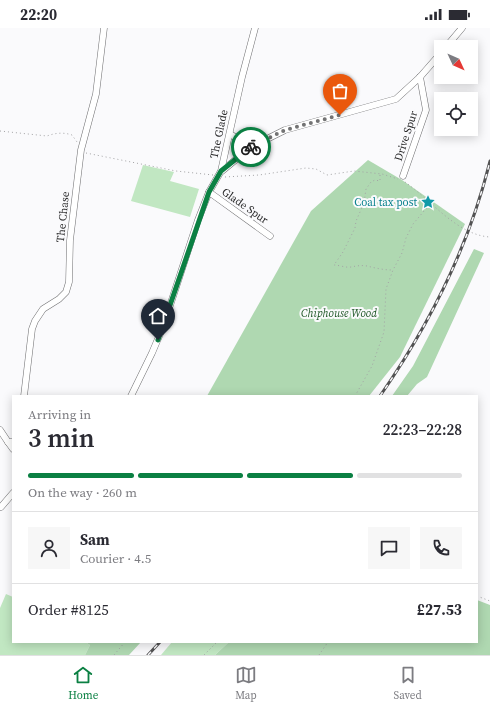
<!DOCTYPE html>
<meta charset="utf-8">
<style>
:root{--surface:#fff;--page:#f7f7f7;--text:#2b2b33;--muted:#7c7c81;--line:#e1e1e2;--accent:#0b8043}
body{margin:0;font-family:"Source Serif 4",serif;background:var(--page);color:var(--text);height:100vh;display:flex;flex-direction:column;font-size:15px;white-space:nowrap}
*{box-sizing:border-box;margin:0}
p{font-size:13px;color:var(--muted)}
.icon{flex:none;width:22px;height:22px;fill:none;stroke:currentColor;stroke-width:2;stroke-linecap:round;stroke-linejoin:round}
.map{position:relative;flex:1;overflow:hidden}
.details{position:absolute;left:12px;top:367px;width:466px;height:248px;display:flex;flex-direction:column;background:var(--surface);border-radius:0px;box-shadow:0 2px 10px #0003}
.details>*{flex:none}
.needle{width:26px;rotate:134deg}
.fabs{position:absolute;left:434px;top:12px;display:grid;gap:8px}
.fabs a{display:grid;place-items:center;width:44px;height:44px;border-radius:0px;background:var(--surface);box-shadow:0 2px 10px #0003;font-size:20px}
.pin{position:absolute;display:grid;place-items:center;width:34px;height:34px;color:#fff;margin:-41px -17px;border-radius:50% 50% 50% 0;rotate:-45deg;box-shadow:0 0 4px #0007}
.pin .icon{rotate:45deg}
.courier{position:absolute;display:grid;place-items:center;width:40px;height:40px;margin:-20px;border:3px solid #0b8043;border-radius:50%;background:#fff;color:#222;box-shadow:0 1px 5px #0007}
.head em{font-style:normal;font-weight:600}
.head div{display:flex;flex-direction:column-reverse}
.head{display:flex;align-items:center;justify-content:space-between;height:68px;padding:0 16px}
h1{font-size:26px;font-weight:600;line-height:30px}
.bar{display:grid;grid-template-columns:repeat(4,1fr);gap:6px 4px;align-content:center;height:48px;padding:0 16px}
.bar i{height:5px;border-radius:3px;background:var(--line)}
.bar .selected{background:var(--accent)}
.bar p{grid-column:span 4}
.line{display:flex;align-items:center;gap:10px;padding:0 16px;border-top:1px solid var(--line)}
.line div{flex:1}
.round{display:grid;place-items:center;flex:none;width:42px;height:42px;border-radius:0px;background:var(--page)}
.status{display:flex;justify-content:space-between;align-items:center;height:28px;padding:0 20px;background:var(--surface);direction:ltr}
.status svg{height:11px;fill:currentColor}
.dock{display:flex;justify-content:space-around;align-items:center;height:56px;border-top:1px solid var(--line);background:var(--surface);font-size:11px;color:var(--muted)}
.dock a{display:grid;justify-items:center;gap:2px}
.dock .selected{color:var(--accent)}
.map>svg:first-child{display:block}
.green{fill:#c1e7c2}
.forest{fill:#afd8b1}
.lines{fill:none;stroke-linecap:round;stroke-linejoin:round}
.minor-casing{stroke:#6f6f71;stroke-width:7}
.path{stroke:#a3a3a5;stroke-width:1;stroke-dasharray:1 3;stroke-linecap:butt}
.minor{stroke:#fff;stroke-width:6}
.rail-casing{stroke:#525253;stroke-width:3}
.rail{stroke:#fafafc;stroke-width:1.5;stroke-dasharray:4.5;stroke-linecap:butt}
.done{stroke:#737374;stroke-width:4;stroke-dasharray:0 7.2}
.route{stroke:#0b8043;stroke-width:5}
.labels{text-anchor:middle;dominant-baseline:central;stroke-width:4;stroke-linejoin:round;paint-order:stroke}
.street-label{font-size:11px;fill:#2a2a2b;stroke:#fafafc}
.culture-label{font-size:11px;fill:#0d838f;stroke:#fafafc;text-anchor:end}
.park-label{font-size:11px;font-style:italic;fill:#1d5625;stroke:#fafafc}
</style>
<div class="status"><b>22:20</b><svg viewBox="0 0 49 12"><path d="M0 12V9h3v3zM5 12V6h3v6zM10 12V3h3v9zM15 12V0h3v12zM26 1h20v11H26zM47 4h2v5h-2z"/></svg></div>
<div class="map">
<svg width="490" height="627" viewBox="0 0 490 627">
<rect width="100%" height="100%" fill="#fafafc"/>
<g class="green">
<path d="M143 137 174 144 170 153 199 161 190 189 131 173Z"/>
<path d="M6 566 13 569V614H85L90 617 85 627H0V580Z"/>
<path d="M172 614H229L215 627H161Z"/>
</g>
<g class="forest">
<path d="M368 132 402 152 465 196 400 329 369 368H207L311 183Z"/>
<path d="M474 221 484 225 427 349 417 356 407 368H392L413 338Z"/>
<path d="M477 572 490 577V627H215L229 614H477Z"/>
<path d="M85 614H141L129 627H85L90 617Z"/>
</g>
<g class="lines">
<defs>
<g id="minor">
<path d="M446 19 462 0"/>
<path d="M230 106 251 119"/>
<path d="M222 143 251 119 285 102 396 71 420 49 441 25"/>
<path d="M403 148 426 82 420 49"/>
<path d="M209 164 270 208"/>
<path d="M24 368 32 301 35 293 43 281 59 271 66 264 69 254 70 212 81 122 96 66 104 0"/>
<path d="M131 368 152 325 163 299 198 192 209 164 221 143 242 49 255 0"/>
<path d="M0 402 8 414"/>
<path d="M13 414H8L13 421"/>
<path d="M1 479 13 465"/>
</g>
</defs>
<use href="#minor" class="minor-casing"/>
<g class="path">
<path d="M0 103 47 108C55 105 63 104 72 107L77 114"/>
<path d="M86 125 176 143 213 147"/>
<path d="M380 147V153L375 152 371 154 366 161 364 175 356 193 355 200 343 224 334 237C339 237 346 240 351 239 356 238 361 237 367 238 375 240 384 242 392 242"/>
<path d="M225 149 259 147 306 140 316 141 327 147 354 143 382 146 398 151"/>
<path d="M405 154C431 172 457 207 490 209"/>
<path d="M355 368 372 338 384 304 386 261 393 242 402 225 406 210 413 196 430 176"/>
<path d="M477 568 490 573"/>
<path d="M114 627 125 614"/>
<path d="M204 627 217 614"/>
<path d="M319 627 328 614"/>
</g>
<use href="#minor" class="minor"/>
<defs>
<g id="rail">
<path d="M380 368C430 296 469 218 490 133"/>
<path d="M148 627 160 614"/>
</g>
</defs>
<use href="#rail" class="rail-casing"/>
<use href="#rail" class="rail"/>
</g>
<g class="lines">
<path class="done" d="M251 119 285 102 340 87"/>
<path class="route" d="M158 312 209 164 221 143 251 119"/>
</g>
<defs>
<symbol id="sight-bare" viewBox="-9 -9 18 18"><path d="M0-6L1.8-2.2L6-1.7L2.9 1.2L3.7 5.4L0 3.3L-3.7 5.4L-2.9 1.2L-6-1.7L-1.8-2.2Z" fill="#0f9aa8" stroke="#fafafc" stroke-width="2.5" paint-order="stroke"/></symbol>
</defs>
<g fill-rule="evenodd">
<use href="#sight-bare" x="418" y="164" width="20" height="20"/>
</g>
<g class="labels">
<g class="street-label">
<text transform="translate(219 106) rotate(-78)">The Glade</text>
<text transform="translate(406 108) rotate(-72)">Drive Spur</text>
<text transform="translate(245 178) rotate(35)">Glade Spur</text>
<text transform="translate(63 189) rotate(-84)">The Chase</text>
</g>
<g class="culture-label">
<text x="417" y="174">Coal tax post</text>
</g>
<g class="park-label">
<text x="339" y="285">Chiphouse Wood</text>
</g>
</g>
</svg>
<div class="fabs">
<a><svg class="needle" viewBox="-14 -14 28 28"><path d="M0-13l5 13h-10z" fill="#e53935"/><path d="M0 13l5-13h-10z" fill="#7c7c81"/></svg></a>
<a><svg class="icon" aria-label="locate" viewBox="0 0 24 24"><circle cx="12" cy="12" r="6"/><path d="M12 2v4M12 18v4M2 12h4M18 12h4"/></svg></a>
</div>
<div class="pin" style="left:340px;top:87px;background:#ea580c"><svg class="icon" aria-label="bag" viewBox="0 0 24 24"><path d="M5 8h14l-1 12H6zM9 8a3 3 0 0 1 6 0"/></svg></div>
<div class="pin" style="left:158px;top:312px;background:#1f2937"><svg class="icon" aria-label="home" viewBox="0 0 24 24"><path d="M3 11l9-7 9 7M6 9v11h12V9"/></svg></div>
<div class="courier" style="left:251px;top:119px"><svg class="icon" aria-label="bike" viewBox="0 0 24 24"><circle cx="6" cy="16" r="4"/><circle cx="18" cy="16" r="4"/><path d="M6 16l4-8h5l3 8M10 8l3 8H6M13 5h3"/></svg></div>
<section class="details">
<div class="head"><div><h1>3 min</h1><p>Arriving in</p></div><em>22:23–22:28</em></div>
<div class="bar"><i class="selected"></i><i class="selected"></i><i class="selected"></i><i></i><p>On the way · 260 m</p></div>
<div class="line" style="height:72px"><a class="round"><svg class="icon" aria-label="person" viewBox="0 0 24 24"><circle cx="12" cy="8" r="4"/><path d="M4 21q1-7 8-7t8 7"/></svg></a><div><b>Sam</b><p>Courier · 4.5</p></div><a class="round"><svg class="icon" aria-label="chat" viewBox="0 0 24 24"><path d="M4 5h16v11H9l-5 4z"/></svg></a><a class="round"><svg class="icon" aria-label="phone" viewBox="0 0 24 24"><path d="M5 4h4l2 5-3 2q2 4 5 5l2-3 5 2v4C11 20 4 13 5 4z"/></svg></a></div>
<div class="line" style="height:52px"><div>Order #8125</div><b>£27.53</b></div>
</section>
</div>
<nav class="dock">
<a class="selected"><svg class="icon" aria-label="home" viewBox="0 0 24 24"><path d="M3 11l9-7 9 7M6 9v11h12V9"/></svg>Home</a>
<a><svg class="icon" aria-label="map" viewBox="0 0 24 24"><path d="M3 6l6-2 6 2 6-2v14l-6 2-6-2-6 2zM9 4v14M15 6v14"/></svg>Map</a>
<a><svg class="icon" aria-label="saved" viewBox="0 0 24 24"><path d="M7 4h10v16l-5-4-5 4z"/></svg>Saved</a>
</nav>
